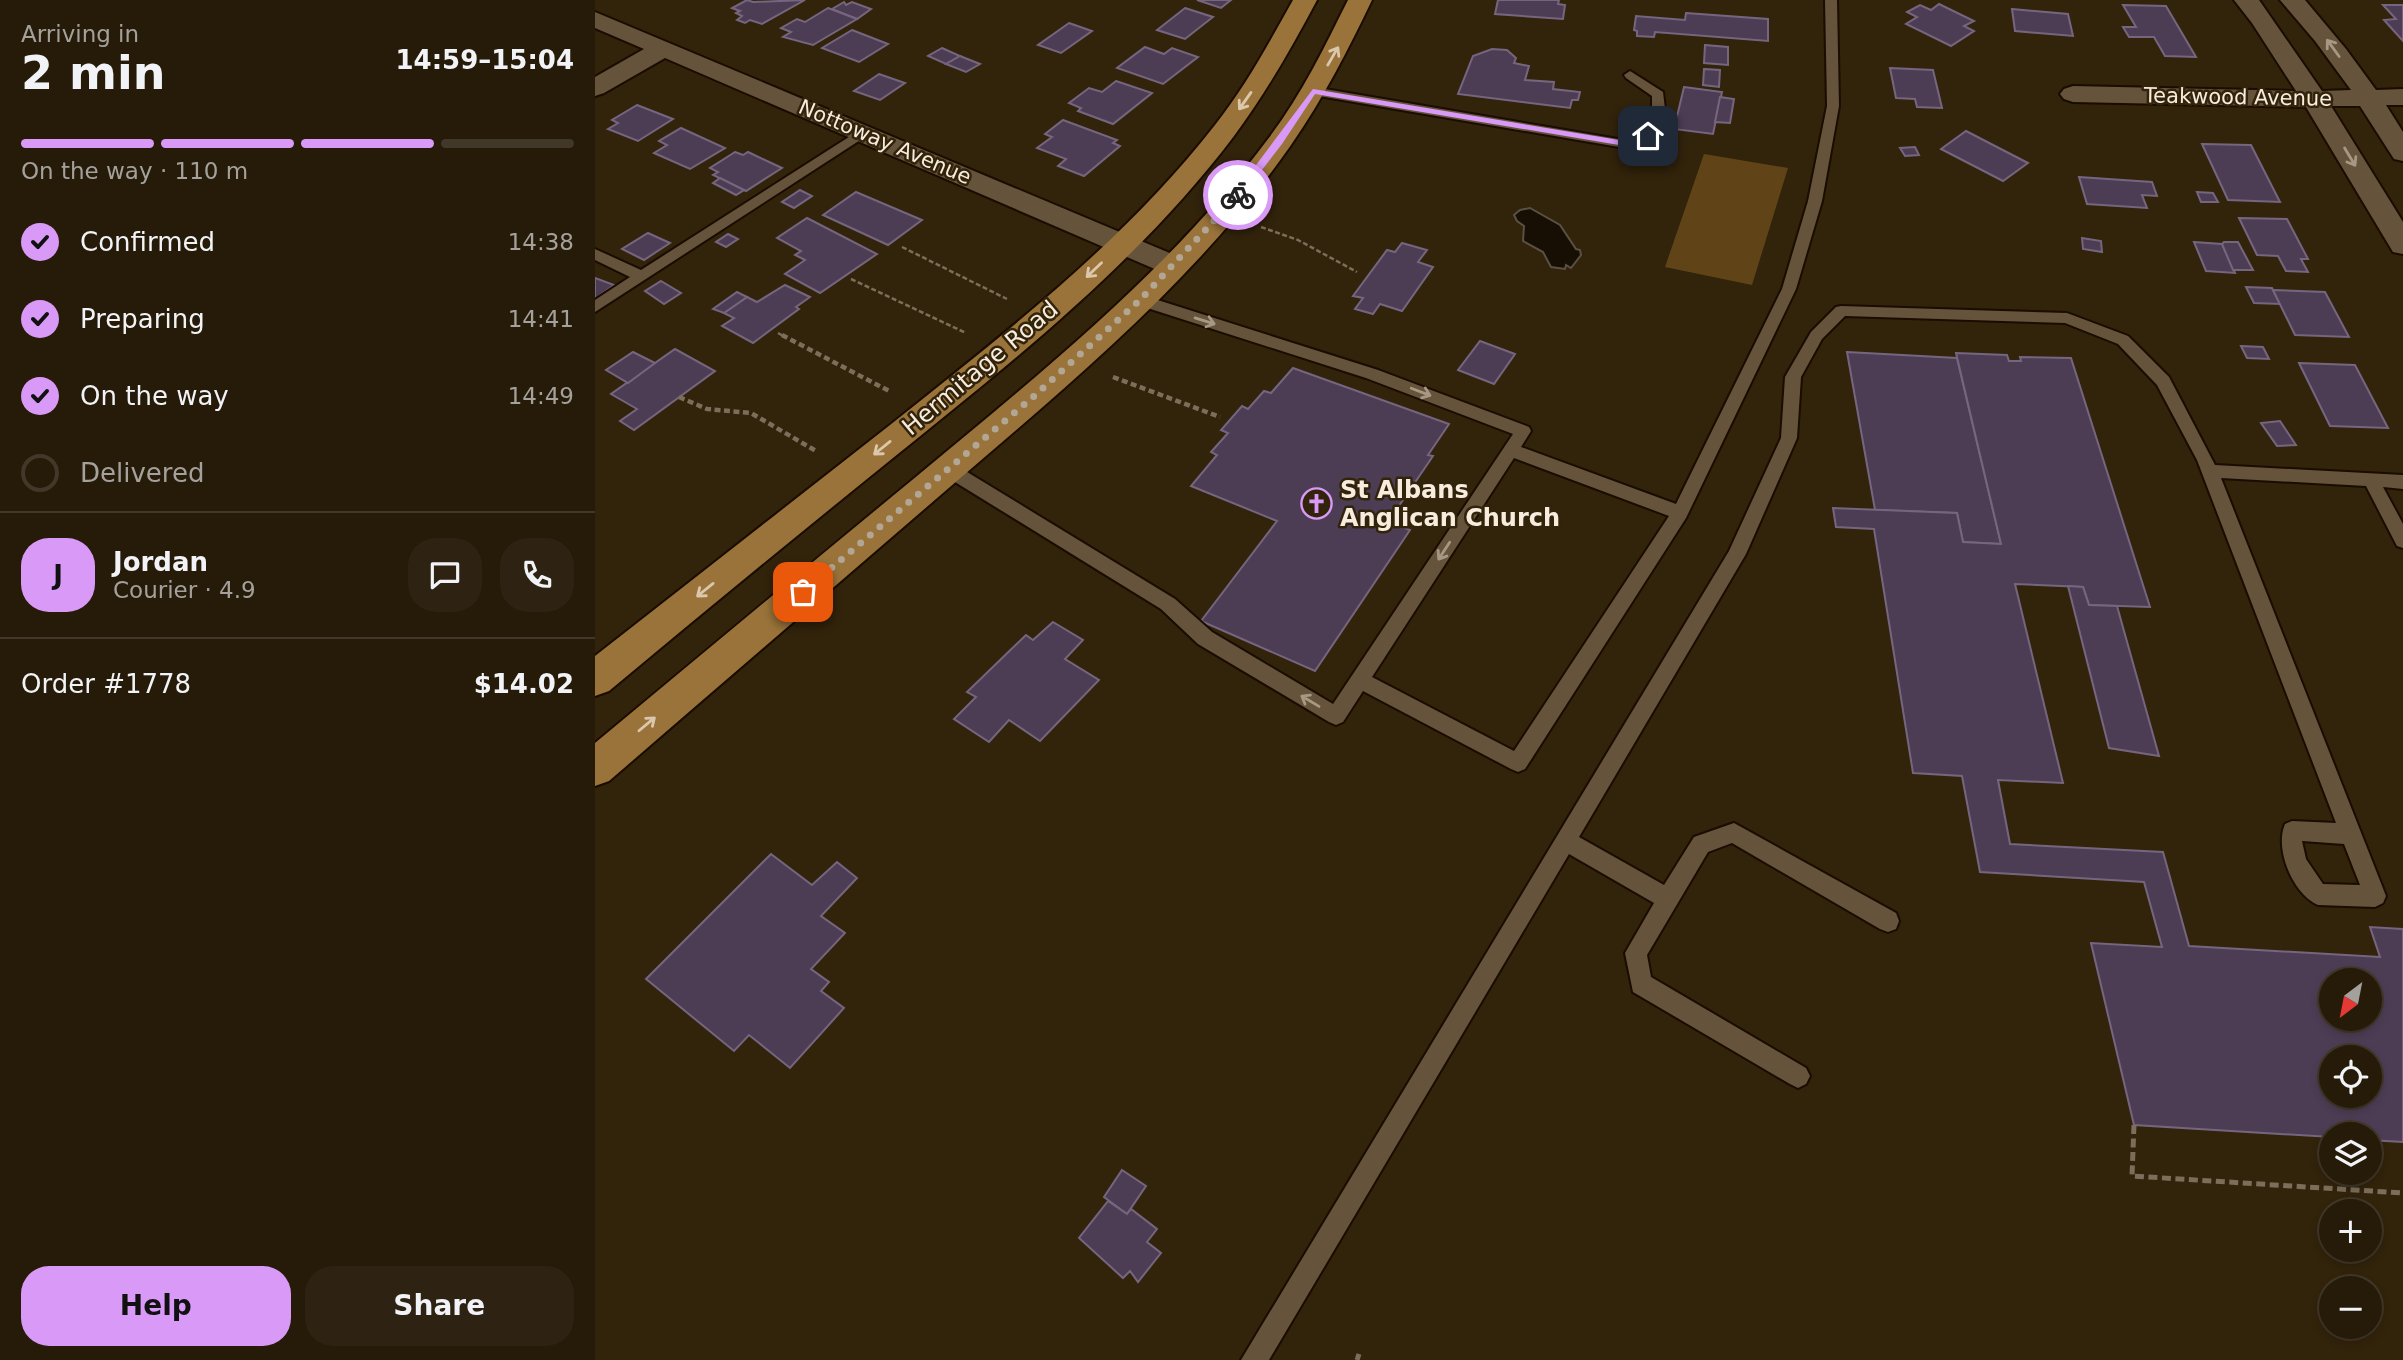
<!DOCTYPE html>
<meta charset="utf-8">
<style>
:root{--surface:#261a08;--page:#2e2312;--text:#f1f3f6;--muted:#a4a19c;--line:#423829;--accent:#d99af7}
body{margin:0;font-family:"DejaVu Sans",sans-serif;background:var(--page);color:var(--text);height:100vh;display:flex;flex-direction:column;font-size:26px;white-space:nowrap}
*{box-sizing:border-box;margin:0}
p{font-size:23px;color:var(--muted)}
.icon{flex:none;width:38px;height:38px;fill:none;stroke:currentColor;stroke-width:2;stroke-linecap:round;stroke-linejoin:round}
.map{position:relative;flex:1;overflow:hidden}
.details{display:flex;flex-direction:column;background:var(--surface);width:595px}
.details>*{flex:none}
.needle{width:46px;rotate:212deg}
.controls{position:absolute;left:1724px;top:968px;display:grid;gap:14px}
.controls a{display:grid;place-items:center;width:63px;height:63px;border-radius:50%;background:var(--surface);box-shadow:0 4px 10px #0003,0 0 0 2px var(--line);font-size:35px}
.pin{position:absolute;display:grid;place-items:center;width:60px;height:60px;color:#fff;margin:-30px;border-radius:14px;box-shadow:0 4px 10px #0006}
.courier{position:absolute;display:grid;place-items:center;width:70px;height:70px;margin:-35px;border:5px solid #d99af7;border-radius:50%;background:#fff;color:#222;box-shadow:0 2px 9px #0007}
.summary em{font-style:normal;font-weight:800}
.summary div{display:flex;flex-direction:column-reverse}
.summary{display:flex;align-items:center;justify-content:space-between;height:119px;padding:0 21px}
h1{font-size:46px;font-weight:800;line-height:52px}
.bar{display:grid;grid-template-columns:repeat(4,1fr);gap:10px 7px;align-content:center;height:84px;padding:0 21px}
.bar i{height:9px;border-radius:5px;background:var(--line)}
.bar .current{background:var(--accent)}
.bar p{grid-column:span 4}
.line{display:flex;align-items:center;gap:18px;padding:0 21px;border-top:2px solid var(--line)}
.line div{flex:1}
.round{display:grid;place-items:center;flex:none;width:74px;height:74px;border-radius:28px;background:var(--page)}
ol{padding:0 21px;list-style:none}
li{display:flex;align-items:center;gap:21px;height:77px}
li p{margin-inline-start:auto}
li .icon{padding:7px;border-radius:50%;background:var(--accent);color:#111;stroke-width:4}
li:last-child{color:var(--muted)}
li i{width:38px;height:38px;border:4px solid var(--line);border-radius:50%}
.action{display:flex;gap:14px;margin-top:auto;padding:14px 21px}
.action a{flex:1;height:80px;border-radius:28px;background:var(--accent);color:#111;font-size:28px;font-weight:800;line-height:80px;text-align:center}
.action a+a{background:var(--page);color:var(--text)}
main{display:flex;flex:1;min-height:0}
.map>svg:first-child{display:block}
.green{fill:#604418}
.water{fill:#170e04;stroke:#5a5145;stroke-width:2}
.building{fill:#4d3d54;stroke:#76657e;stroke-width:2;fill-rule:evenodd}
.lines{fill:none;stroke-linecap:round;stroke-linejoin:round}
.service-casing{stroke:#1a0c00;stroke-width:4}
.minor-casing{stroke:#1a0c00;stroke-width:4}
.primary-casing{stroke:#1a0c00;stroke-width:4}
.path-far2{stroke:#7b6e5a;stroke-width:2.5;stroke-dasharray:5 2.5;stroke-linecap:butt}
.path-far1{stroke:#7b6e5a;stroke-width:4.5;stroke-dasharray:6 3.5;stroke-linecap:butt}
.path{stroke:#7b6e5a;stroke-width:5;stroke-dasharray:9 4.5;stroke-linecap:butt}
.service{fill:#65533b;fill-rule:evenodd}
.minor{fill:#65533b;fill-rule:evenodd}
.primary{fill:#997339;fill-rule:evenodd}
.oneway{stroke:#a79884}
.oneway2{stroke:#dbc8ac}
.route{fill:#d99af7}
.done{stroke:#b2a694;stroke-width:7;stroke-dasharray:0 12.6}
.labels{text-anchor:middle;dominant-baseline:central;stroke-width:5;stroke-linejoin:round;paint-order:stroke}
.far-street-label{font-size:21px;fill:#f7ecde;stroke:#32230b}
.street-label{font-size:24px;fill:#f7ecde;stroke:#32230b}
.poi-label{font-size:24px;font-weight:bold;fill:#f7ecde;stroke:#32230b;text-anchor:start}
</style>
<main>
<section class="details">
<div class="summary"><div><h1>2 min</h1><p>Arriving in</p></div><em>14:59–15:04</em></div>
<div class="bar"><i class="current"></i><i class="current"></i><i class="current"></i><i></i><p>On the way · 110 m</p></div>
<ol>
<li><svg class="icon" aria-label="check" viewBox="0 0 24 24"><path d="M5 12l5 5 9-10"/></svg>Confirmed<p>14:38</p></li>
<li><svg class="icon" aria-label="check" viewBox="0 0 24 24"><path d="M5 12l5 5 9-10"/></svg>Preparing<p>14:41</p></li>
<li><svg class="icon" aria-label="check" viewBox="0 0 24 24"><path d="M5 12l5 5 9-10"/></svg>On the way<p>14:49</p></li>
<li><i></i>Delivered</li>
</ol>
<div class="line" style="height:126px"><b class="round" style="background:var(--accent);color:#111">J</b><div><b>Jordan</b><p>Courier · 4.9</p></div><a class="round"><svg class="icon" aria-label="chat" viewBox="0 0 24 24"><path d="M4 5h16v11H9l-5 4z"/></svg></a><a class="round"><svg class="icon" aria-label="phone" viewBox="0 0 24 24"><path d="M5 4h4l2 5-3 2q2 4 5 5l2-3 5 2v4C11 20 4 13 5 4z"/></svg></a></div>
<div class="line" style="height:91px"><div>Order #1778</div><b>$14.02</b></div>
<div class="action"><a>Help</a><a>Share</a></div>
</section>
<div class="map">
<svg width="1808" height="1360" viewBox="0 0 1808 1360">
<rect width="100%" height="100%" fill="#32230b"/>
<path class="green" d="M1109 154 1193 168 1157 285 1070 267Z"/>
<path class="water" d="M935 208 965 225 981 249 985 250 986 255 976 268 971 265 970 269 956 267 948 252 928 241 929 226 922 221 919 215 925 210Z"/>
<g class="building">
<path d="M152 0 158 2 210 0 167 24 155 20 150 23 142 20 147 16 141 13 145 11 137 8Z"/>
<path d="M602 0H636L626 8Z"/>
<path d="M903 0H964L963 4 970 5 968 19 900 14Z"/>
<path d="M249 2 251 5 257 2 276 9 262 19 237 9Z"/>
<path d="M1344 4 1379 21 1369 26 1379 31 1356 46 1311 24 1322 17 1312 12 1325 5 1336 10Z"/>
<path d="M1528 5 1571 6 1601 57 1570 56 1559 37H1534L1528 27H1541Z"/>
<path d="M1788 5H1808V41L1789 20 1801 19Z"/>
<path d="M233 8 262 19 218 45 188 37 196 32 186 28 202 19 210 22Z"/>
<path d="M590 8 618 17 590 39 562 30Z"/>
<path d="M1417 9 1473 14 1478 36 1420 31Z"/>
<path d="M1091 13 1173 19V41L1060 32 1059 37 1042 36V31L1039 30 1041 16 1090 20Z"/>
<path d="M474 23 497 31 466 53 443 45Z"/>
<path d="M257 30 293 44 264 62 227 48Z"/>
<path d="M1110 45 1133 47V65L1109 63Z"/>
<path d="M550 47 569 54 577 48 603 57 568 84 522 68Z"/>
<path d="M347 48 365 56 351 64 333 56Z"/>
<path d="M897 49 912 50 921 58 919 63 934 66 930 80 959 82 958 89 985 92 983 100H977L975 108 863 94 878 56Z"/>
<path d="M365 56 385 64 371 72 351 64Z"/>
<path d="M1295 68 1338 70 1347 108 1322 107 1320 99 1301 98Z"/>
<path d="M1109 69 1125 70 1124 87 1108 85Z"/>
<path d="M284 74 310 83 285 100 259 91Z"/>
<path d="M521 81 557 93 518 124 483 111 486 108 474 103 494 88 507 92Z"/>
<path d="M1089 87 1127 92 1118 134 1079 129Z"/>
<path d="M1125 97 1139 99 1135 123 1120 122Z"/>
<path d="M42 105 78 119 43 141 13 129 23 123 17 120Z"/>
<path d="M468 120 522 140 518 143 525 146 489 176 463 166 471 159 442 148 457 137 450 134Z"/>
<path d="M86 128 130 148 95 169 59 153 72 145 64 141Z"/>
<path d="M1371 131 1433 163 1408 181 1346 149Z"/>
<path d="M1607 144 1656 145 1685 202 1633 200Z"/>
<path d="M1320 147 1324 155 1310 156 1305 148Z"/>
<path d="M140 152 148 155 153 152 187 168 151 191 118 175 123 172 115 168Z"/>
<path d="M1484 177 1557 182 1562 196 1547 195 1552 208 1492 204Z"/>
<path d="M125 178 149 190 141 195 118 183Z"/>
<path d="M205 190 217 196 199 208 187 202Z"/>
<path d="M261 192 327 220 293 245 228 215Z"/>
<path d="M1602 192 1618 193 1623 202H1606Z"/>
<path d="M212 218 214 219 282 254 225 293 190 274 210 260 200 255 206 251 182 238Z"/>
<path d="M1644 218 1692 219 1713 259H1706L1713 272 1691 271 1683 256 1662 255Z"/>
<path d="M53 233 75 243 49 260 27 249Z"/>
<path d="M133 234 143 239 131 247 121 242Z"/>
<path d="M1487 238 1506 241 1507 252 1488 249Z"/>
<path d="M1599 242 1627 244 1640 273 1611 271Z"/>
<path d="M1629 242H1643L1658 270H1638L1627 244Z"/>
<path d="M807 243 832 250 823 262 838 267 807 311 785 304 778 314 760 309 768 298 758 296 792 250 800 252Z"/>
<path d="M0 278 19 285 0 299Z"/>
<path d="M66 281 86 293 69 304 50 291Z"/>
<path d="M190 285 215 297 201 307 204 309 158 343 127 326 139 318 129 313 152 297 162 302Z"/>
<path d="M1651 287 1677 288 1685 304 1659 303Z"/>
<path d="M1678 290 1730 292 1754 337 1700 335Z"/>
<path d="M142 292 152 297 129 313 118 309Z"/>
<path d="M885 341 920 354 899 384 863 370Z"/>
<path d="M1646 346 1668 347 1674 359 1652 358Z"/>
<path d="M80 349 120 371 39 430 25 421 42 409 16 394Z"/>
<path d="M38 352 60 363 33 383 11 370Z"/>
<path d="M1252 352 1362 358 1406 544 1368 542 1362 513 1280 510Z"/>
<path d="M1361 353 1412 355 1414 361H1426L1425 357 1476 358 1555 607 1494 605 1488 587 1420 584 1468 783 1403 780 1415 844 1568 852 1594 946 1785 957 1775 927 1808 929V1142L1774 1140V1134H1736V1137L1539 1125 1496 943 1567 947 1549 882 1385 872 1367 776 1318 773 1279 529 1241 527 1238 508 1362 513 1368 542 1406 544ZM1736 980H1774V1018H1736ZM1736 1057H1774V1096H1736Z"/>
<path d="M1704 363 1760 365 1793 428 1735 426Z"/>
<path d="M698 368 854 424 833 455 838 456 793 522 815 530 720 671 606 621 682 521 596 486 622 455 616 452 633 433 626 430 647 406 653 409 669 391 676 393Z"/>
<path d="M1685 421 1701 445 1682 446 1666 423Z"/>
<path d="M1473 586 1488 587 1494 605 1522 606 1564 756 1514 748Z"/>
<path d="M458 622 488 640 470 659 504 680 445 741 414 720 394 742 359 719 381 697 372 692 431 635 438 640Z"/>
<path d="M176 854 217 885 242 862 262 878 226 916 250 933 216 969 234 982 226 991 249 1008 195 1068 154 1035 139 1051 51 979Z"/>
<path d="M527 1170 551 1186 532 1214 509 1197Z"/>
<path d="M513 1201 532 1214 536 1209 562 1229 552 1242 566 1253 543 1282 535 1271 528 1278 484 1238Z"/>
</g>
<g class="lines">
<defs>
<g id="service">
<path d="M1230 0H1242L1244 106 1227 201 1201 289 1091 518 930 769 923 772 916 769 768 691 748 722 741 725 734 722 603 644 566 609 347 474 345 469 347 464H359L580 599 617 632 738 704 918 434 771 378 540 304 537 300 540 296H550L783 370 934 427 936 431 926 447 1081 504 1187 289 1213 201 1232 106ZM919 458 1074 516 919 751 777 677Z"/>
<path d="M1035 71 1068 92 1071 117 1058 139 1030 148 718 95 712 91 718 87 1029 140 1048 133 1057 117V96L1031 78 1029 75Z"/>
<path d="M268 128 275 132 273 135 0 312V300L35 277 0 260V249L46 270Z"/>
<path d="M1246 306 1472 313 1533 336 1574 377 1620 465 1808 475V489L1788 487 1808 524V548L1802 546 1771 486 1626 478 1791 896 1788 903 1780 907 1723 905C1698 894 1679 849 1690 824L1697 821 1741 823 1602 460 1562 385 1523 344 1470 323 1250 316 1227 339 1206 377 1202 438 1151 554 984 837 1069 885 1099 837 1139 823 1301 913 1304 921 1301 929 1293 932 1285 929 1137 843 1113 852 1052 955 1056 977 1211 1068 1215 1076 1211 1084 1203 1088 1195 1084 1038 992 1030 953 1059 903 974 854 674 1360H646L1134 551 1186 438 1190 377 1216 332 1241 307ZM1707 841 1749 844 1765 885 1728 884 1711 859Z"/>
</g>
<g id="minor">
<path d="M1639 0H1664L1727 91 1756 90 1720 41 1685 0H1710L1751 49 1781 90 1808 89V105H1791L1808 132V161L1799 159 1765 106H1736L1808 222V254L1798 252 1711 107 1478 102 1469 99 1465 94 1469 89 1478 86 1701 91 1657 23Z"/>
<path d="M0 12 589 259 594 266 589 273 579 276 569 273 70 58 9 93 0 96V77L49 49 0 28Z"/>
</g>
<g id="primary">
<path d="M698 0H722C697 47 671 93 639 136 543 263 416 363 293 462 199 538 106 614 14 691L0 696V656C98 579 197 502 295 425 410 333 529 242 620 125 651 86 674 43 698 0Z"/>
<path d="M753 0H777C753 50 728 99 696 145 600 283 467 390 341 499 232 593 123 687 14 781L0 786V743C107 654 214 565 322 476 447 372 575 270 673 139 706 96 729 48 753 0Z"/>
</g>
</defs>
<use href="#service" class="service-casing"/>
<use href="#minor" class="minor-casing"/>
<use href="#primary" class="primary-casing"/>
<g class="path-far2">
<path d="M666 227 703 240 762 272"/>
<path d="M307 247 412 299"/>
<path d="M256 279 371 333"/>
<path d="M183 333 190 337"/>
</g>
<g class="path-far1">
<path d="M187 335 296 392"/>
<path d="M518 377 625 417"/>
<path d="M84 397 112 409 156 413 221 451"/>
</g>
<g class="path">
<path d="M1539 1125 1537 1176 1808 1193"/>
<path d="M762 1360 764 1354"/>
</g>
<use href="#service" class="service"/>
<use href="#minor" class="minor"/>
<use href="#primary" class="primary"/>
</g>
<defs><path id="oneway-shaft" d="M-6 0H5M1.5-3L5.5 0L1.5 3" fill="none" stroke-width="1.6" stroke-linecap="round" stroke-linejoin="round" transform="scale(1.75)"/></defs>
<g class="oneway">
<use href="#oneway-shaft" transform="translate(1738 48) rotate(-126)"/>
<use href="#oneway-shaft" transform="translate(1755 157) rotate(59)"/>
<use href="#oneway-shaft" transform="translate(610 321) rotate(17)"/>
<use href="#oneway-shaft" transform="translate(826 392) rotate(21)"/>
<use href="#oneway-shaft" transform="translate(849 551) rotate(123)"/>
<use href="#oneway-shaft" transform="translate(715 701) rotate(-149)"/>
</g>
<g class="oneway2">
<use href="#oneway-shaft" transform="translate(738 56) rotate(-60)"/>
<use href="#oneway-shaft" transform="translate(650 101) rotate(125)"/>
<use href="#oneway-shaft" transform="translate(499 270) rotate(136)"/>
<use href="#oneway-shaft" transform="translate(287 448) rotate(141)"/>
<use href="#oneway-shaft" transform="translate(110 590) rotate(141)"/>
<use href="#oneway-shaft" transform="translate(52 724) rotate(-40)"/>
</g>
<path class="route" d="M718 89 1030 141 1053 134 1057 136 1030 146 720 94 687 144 646 197H640V193Z"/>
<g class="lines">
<path class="done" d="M208 592 438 397 545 300 643 195"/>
</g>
<defs>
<symbol id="church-ring" viewBox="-11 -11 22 22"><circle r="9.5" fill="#32230b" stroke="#d99af7" stroke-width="1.5"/><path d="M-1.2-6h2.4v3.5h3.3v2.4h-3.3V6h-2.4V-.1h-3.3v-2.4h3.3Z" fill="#d99af7"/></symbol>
</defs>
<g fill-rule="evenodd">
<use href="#church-ring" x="704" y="486" width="35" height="35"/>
</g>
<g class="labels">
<g class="far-street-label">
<text transform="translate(1643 97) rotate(1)">Teakwood Avenue</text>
<text transform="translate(290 142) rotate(23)">Nottoway Avenue</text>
</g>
<g class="street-label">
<text transform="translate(385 368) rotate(-40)">Hermitage Road</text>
</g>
<g class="poi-label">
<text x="745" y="490">St Albans<tspan x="745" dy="28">Anglican Church</tspan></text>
</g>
</g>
</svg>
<div class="controls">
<a><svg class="needle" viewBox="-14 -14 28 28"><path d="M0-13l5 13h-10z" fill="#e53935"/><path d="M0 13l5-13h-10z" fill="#a4a19c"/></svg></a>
<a><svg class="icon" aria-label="locate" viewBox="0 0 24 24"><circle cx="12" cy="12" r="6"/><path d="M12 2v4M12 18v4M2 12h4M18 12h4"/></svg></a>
<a><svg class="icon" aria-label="layers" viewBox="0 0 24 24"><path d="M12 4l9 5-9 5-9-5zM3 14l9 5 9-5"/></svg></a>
<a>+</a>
<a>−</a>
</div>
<div class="pin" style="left:208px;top:592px;background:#ea580c"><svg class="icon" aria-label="bag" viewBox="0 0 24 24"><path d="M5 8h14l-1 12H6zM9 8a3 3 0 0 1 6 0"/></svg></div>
<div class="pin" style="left:1053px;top:136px;background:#1f2937"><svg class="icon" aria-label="home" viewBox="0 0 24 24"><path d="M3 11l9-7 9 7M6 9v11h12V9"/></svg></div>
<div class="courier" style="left:643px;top:195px"><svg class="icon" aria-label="bike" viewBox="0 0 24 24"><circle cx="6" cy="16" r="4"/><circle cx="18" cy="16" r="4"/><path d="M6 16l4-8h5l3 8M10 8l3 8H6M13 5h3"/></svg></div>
</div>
</main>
